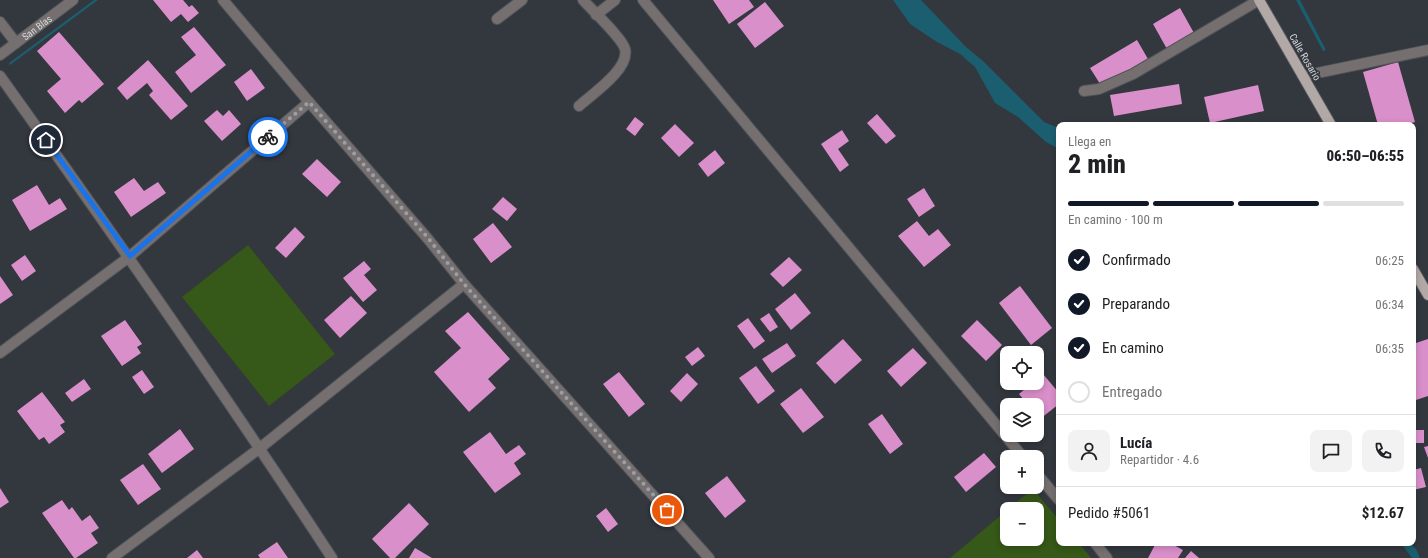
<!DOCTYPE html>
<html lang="es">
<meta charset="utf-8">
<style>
:root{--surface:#fff;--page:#f2f2f2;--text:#202124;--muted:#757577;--line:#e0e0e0;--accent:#111827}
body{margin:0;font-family:"Roboto Condensed",sans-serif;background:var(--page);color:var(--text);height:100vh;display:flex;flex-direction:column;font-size:15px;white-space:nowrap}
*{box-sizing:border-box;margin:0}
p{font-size:13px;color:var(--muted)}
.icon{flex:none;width:22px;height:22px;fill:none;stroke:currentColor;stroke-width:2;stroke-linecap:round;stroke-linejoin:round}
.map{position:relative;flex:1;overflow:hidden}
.details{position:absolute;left:1056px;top:122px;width:360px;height:424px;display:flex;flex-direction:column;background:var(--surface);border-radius:8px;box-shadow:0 2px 6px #0003}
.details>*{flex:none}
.buttons{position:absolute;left:1000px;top:346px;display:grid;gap:8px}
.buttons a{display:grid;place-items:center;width:44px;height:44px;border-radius:8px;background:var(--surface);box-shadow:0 2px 6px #0003;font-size:20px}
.pin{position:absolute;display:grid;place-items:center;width:34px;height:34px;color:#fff;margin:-17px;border:2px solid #fff;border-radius:50%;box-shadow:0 1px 4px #0007}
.courier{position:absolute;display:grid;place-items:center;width:40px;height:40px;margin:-20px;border:3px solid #1a73e8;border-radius:50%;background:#fff;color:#222;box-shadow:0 1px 5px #0007}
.overview em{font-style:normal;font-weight:800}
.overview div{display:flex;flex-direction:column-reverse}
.overview{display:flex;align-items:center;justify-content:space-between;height:68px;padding:0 12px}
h1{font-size:26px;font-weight:800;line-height:30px}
.bar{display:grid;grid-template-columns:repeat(4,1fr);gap:6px 4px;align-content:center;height:48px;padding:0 12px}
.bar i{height:5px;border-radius:3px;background:var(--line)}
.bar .on{background:var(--accent)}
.bar p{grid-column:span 4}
.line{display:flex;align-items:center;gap:10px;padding:0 12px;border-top:1px solid var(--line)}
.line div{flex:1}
.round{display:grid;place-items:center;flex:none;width:42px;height:42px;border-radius:8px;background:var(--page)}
ol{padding:0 12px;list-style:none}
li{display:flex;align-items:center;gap:12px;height:44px}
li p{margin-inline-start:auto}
li .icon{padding:4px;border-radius:50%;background:var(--accent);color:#fff;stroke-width:4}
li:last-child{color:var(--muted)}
li i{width:22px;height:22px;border:2px solid var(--line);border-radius:50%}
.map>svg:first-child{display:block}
.green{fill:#365818}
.water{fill:#1b5e70}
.building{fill:#d98fca}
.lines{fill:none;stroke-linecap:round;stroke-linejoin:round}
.minor-casing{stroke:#50545a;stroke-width:12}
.major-casing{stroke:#50545a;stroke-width:12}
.minor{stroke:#75706f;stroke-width:10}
.major{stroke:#b2a8a6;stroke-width:10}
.done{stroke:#9c9fa5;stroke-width:4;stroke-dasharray:0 7.2}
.route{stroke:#1a73e8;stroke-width:5}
.labels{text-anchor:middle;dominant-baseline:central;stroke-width:4;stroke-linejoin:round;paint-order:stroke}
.street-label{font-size:10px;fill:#d5d7dc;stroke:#33373e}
</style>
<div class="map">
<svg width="1428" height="558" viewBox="0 0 1428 558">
<rect width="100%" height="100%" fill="#33373e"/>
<g class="green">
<path d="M248 245 335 354 269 406 182 297Z"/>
<path d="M1033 489 1059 520V543H1079L1091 558H950L1007 510V539H1037V509H1008Z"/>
</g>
<g class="water">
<path d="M94 0H98L10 65 9 63Z"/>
<path d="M893 0H921L966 47 983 61 1044 122 1059 128V149L1046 142 1018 117 995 103 975 67 960 54 937 42 910 24Z"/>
<path d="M1296 0H1300L1326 50 1323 51Z"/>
<path d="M1401 543H1410L1416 549 1420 558H1412Z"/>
</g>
<g class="building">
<path d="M153 0H183L189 7 192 5 199 13 188 22 181 14 171 22Z"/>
<path d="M713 0H749L754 7 729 24Z"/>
<path d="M765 2 784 26 755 48 737 24Z"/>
<path d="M1180 8 1194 33 1167 49 1153 24Z"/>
<path d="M194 27 226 65 191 93 175 72 196 55 181 37Z"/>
<path d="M59 32 104 84 82 103 79 100 65 113 47 91 61 79 37 51Z"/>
<path d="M1137 40 1148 59 1102 87 1090 68Z"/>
<path d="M148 60 188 106 171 120 149 95 153 91 147 83 127 100 117 88Z"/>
<path d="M1398 62 1415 122 1404 125H1378L1363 72Z"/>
<path d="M251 69 265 88 247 101 234 82Z"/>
<path d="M1179 84 1182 104 1114 116 1110 95Z"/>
<path d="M1258 85 1264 111 1210 123 1204 97Z"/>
<path d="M217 110 223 116 229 110 241 124 222 141 204 121Z"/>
<path d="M877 114 896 136 886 144 867 123Z"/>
<path d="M635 117 644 124 635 136 626 129Z"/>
<path d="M675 124 694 143 679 157 661 138Z"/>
<path d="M842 130 849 141 838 149 849 165 840 172 821 144Z"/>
<path d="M715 150 725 163 708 177 698 164Z"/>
<path d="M317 159 341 182 327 197 302 174Z"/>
<path d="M134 178 144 191 158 182 166 193 131 217 114 192Z"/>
<path d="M37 185 49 205 60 198 67 209 30 231 12 200Z"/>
<path d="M924 188 935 206 919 217 907 199Z"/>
<path d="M503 197 517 209 507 221 492 209Z"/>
<path d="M917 221 929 236 938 229 951 245 924 267 898 236Z"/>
<path d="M493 223 512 247 491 263 473 239Z"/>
<path d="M295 227 305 237 286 258 275 248Z"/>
<path d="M25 255 36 271 22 281 11 265Z"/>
<path d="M789 257 802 270 783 287 770 274Z"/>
<path d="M364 261 371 269 364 275 377 290 363 302 343 278Z"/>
<path d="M0 276 13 295 0 304Z"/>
<path d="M1020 286 1052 328 1031 345 999 303Z"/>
<path d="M795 293 811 313 791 330 775 309Z"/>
<path d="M351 296 367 313 340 338 324 320Z"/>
<path d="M468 312 510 359 488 379 496 388 469 412 434 372 461 348 445 331Z"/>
<path d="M769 313 778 327 770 332 760 319Z"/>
<path d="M748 318 765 341 754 349 737 326Z"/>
<path d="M125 320 142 344 137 347 141 353 122 366 101 336Z"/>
<path d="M977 320 1002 345 986 361 961 336Z"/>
<path d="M843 339 862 360 835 384 816 363Z"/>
<path d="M1428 339V396L1413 401V344Z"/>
<path d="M787 343 796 356 772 373 762 359Z"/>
<path d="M698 347 705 356 692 366 685 357Z"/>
<path d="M913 348 927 363 901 387 887 371Z"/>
<path d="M756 366 775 391 758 404 739 378Z"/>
<path d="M142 370 154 387 144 394 132 377Z"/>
<path d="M619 372 645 404 629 417 603 384Z"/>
<path d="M687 373 698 384 681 402 670 391Z"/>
<path d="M1043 374 1059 393V404L1040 419 1037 416V405H1028L1019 394 1032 383H1037V379Z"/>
<path d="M84 379 91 389 72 402 65 393Z"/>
<path d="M801 388 824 417 803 433 780 404Z"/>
<path d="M42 392 65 422 60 425 65 432 49 444 44 437 39 440 17 411Z"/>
<path d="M882 414 903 444 890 454 868 424Z"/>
<path d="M180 429 194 449 162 473 148 454Z"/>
<rect x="1413" y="430" width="11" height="13"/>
<path d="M490 432 506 454 519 445 526 454 514 463 521 474 495 493 463 452Z"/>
<path d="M1428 446V458L1424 447Z"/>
<path d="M984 453 996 467 966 492 954 477Z"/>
<path d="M143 464 161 489 138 505 120 480Z"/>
<path d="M1421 468 1426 487 1413 490V470Z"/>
<path d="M727 476 746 501 725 518 705 493Z"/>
<path d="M0 488 9 502 0 508Z"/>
<path d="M62 500 69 510 72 507 82 521 90 515 99 528 91 533 98 543 76 558H74L42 513Z"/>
<path d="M409 503 429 524 395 558H390L372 539Z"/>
<path d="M606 508 618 524 608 532 596 516Z"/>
<path d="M277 542 288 558H260L258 555Z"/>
<path d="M1156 543H1170L1183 550 1178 558H1148Z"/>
<path d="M415 548 432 558H409Z"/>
<path d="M197 550 203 558H187Z"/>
<path d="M1191 551 1199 558H1185Z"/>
</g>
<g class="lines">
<defs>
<g id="minor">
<path d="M223 0 309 102 428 239 464 284 709 558"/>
<path d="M643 0 1023 457"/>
<path d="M596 15 615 0"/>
<path d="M497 19 522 0"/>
<path d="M0 22 16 43"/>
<path id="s1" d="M0 55 73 0"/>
<path d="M0 76C114 235 225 394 332 558"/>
<path d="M1303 76 1428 50"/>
<path d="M1084 91 1099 89 1133 74 1259 0"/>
<path d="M579 106C592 94 630 69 625 49 622 38 592 10 583 0"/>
<path d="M0 353 129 257 309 102"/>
<path d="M1037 474 1059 500"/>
<path d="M1095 543 1107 558"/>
<path d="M112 558 260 448 464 284"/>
</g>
<g id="major">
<path d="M1259 0 1331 125"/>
<path d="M1413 269 1428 295"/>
</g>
</defs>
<use href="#minor" class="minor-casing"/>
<use href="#major" class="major-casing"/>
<use href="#minor" class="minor"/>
<use href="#major" class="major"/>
</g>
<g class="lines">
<path class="done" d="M268 137 309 102 428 238 464 284 667 510"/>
<path class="route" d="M46 140 130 256 268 137"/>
</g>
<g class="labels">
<g class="street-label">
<text stroke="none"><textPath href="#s1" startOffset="46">San Blas</textPath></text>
<text transform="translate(1305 57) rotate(60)">Calle Rosario</text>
</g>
</g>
</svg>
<div class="buttons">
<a><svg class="icon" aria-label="locate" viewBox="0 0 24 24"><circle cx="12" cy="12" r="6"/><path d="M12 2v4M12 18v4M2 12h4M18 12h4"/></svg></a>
<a><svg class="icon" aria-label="layers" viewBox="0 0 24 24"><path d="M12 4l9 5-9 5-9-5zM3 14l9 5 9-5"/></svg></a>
<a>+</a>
<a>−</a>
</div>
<div class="pin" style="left:667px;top:510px;background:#ea580c"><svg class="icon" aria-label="bag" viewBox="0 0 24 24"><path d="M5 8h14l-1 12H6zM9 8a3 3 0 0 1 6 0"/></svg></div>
<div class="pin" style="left:46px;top:140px;background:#1f2937"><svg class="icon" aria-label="home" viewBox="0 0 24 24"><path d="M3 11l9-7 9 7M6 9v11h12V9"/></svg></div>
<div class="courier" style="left:268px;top:137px"><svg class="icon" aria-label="bike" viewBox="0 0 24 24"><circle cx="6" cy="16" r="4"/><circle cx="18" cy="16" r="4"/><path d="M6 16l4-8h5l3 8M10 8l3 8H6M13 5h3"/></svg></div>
<section class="details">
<div class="overview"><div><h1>2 min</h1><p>Llega en</p></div><em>06:50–06:55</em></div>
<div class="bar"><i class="on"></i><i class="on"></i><i class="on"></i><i></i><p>En camino · 100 m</p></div>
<ol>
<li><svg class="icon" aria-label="check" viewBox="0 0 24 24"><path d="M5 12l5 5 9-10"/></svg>Confirmado<p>06:25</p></li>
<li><svg class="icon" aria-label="check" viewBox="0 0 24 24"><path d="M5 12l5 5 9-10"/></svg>Preparando<p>06:34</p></li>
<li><svg class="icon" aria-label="check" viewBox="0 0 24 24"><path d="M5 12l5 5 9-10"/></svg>En camino<p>06:35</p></li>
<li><i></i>Entregado</li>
</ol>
<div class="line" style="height:72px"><a class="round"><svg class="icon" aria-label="person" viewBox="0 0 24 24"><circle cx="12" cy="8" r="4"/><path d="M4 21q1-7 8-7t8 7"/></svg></a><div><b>Lucía</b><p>Repartidor · 4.6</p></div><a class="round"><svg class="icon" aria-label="chat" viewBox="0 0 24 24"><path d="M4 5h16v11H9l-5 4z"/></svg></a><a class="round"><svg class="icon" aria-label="phone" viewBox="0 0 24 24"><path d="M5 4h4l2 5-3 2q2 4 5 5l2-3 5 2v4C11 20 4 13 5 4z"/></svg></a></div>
<div class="line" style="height:52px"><div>Pedido #5061</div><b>$12.67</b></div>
</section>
</div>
